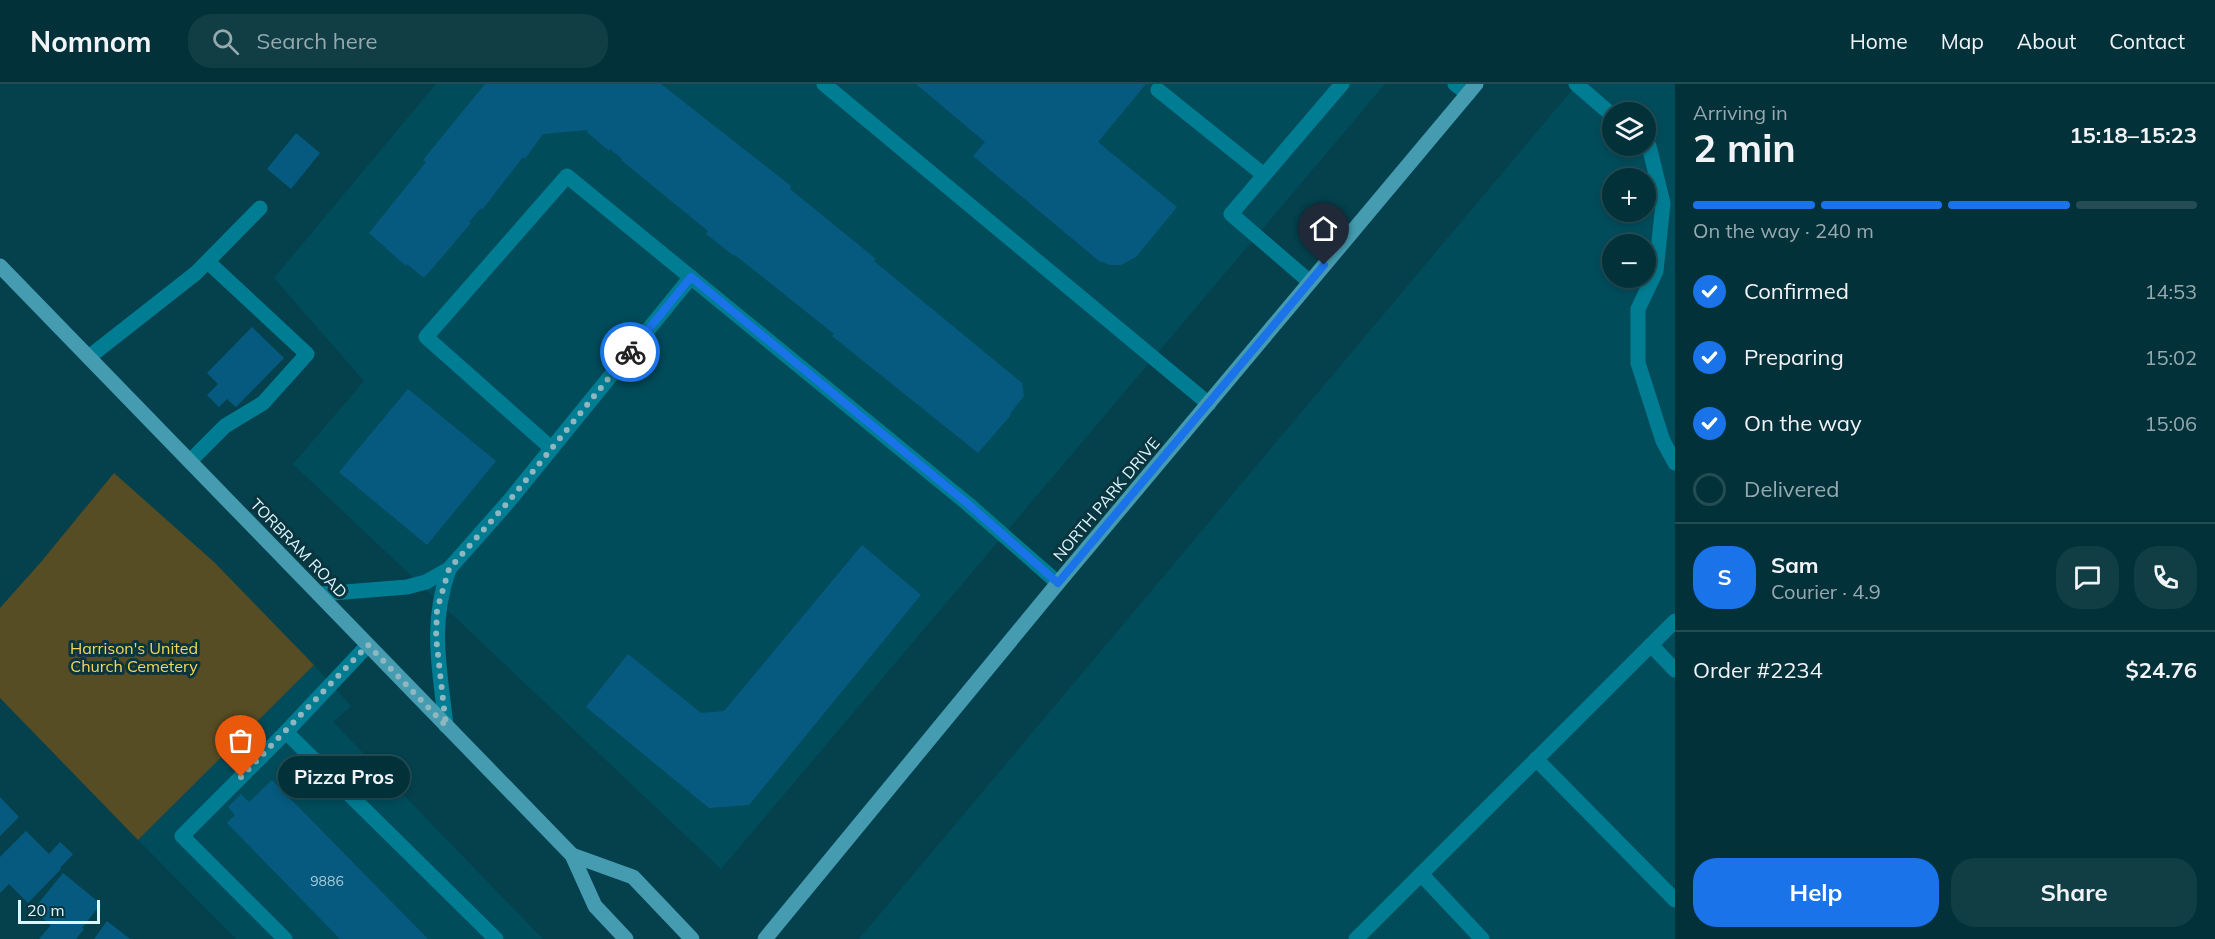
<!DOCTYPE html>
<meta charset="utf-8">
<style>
:root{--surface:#03313a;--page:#113d45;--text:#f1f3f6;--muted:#97a9af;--line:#244c54;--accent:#1a73e8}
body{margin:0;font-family:Mulish,sans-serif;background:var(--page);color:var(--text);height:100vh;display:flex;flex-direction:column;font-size:22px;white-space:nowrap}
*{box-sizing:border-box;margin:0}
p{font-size:20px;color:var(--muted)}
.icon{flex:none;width:33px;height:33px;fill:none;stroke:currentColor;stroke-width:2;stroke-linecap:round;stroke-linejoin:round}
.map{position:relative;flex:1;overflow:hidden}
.side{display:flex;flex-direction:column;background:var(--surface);width:540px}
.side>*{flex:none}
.buttons{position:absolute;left:1602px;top:18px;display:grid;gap:12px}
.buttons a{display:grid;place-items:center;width:54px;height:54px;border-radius:50%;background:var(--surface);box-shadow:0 3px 9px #0003,0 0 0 2px var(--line);font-size:30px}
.scale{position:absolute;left:18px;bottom:15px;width:82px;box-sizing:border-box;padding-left:6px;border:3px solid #dcf6fe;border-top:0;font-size:16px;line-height:21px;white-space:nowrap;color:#dcf6fe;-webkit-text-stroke:4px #0b353e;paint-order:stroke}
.pin{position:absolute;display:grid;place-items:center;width:51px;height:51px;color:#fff;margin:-62px -26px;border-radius:50% 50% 50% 0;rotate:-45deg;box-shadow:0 0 6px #0007}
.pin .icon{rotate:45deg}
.courier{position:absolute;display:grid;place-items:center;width:60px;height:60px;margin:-30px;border:4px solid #1a73e8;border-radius:50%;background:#fff;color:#222;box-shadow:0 2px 8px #0007}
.bubble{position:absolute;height:42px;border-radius:21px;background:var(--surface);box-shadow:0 3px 9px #0003,0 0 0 2px var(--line);font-size:20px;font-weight:700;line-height:42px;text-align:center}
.overview em{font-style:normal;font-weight:700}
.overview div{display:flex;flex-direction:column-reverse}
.overview{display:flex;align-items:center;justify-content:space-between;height:102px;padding:0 18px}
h1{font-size:39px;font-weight:700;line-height:45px}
.bar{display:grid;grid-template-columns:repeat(4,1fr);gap:9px 6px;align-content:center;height:72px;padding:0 18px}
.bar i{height:8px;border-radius:4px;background:var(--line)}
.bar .selected{background:var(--accent)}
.bar p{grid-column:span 4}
.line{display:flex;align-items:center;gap:15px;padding:0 18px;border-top:2px solid var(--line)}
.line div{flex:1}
.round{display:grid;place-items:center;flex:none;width:63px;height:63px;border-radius:24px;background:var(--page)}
ol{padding:0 18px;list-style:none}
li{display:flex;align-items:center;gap:18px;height:66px}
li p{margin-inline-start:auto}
li .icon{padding:6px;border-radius:50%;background:var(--accent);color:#fff;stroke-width:4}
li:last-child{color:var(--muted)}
li i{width:33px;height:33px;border:3px solid var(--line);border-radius:50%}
.cta{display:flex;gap:12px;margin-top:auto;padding:12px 18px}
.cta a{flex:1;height:69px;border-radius:24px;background:var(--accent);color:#fff;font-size:24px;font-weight:700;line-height:69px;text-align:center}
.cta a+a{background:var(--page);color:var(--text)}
header{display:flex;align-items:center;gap:36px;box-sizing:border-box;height:84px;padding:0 30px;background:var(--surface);border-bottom:2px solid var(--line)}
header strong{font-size:28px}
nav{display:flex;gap:33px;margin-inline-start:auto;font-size:21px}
.search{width:420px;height:54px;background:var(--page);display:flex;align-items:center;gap:15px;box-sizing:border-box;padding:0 21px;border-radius:24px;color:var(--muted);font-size:22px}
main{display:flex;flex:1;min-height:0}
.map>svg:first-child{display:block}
.built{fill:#004c5b;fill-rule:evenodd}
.green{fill:#574d25}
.building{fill:#065a7f}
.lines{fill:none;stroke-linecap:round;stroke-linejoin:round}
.lane{stroke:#017d93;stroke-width:15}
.secondary{stroke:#459bb0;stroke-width:15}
.done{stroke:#90b7c0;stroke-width:6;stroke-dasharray:0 10.8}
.route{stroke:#1a73e8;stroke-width:8}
.labels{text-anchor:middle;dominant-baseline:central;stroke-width:6;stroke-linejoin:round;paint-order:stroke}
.number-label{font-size:14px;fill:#a6cfde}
.street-label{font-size:16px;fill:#dcf6fe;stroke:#0b353e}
.park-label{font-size:16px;fill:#f5d758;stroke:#0b353e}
</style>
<header>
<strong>Nomnom</strong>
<div class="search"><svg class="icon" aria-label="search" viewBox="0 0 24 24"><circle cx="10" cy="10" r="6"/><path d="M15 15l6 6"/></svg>Search here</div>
<nav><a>Home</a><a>Map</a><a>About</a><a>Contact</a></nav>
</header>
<main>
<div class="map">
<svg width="1675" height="855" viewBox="0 0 1675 855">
<rect width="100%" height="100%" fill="#04414d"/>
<g class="built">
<path d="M436 0H1385L721 785 293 380 364 297 274 194Z"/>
<path d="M1577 0H1675V855H859ZM1612 28H1646V62H1612ZM1612 94H1646V128H1612ZM1612 160H1646V194H1612Z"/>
<path d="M314 581 351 622 333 638 543 855H236L138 756Z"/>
</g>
<path class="green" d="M114 389 214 478 314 581 138 756 0 614V524L41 478Z"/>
<g class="building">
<path d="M485 0H661L791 102 790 105 876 175 874 177 1022 299 1024 312 1010 330 1011 331 978 369 832 252 834 250 735 171 734 172 706 150 708 147 621 76 622 75 610 65 609 67 587 48 588 46 543 50 525 75 523 73 482 126 481 124 469 138 471 139 424 194 407 180 406 182 369 149 426 78 423 76Z"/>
<path d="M916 0H1146L1098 58 1177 123 1136 173 1121 181H1110L1099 177 973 72 985 58Z"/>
<path d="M296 49 320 69 291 105 267 85Z"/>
<path d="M252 243 284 274 236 323 227 315 219 323 207 311 218 300 207 289Z"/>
<path d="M408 305 496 377 427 461 339 388Z"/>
<path d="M862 461 921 511 749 721 709 724 586 623 628 570 701 629 724 627Z"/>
<path d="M272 696 428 855H340L227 739 235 731 228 723 241 710 249 718Z"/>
<path d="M0 713 19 733 0 752Z"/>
<path d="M26 747 49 770 60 758 73 770 60 784 61 785 28 819 9 800 0 809V773Z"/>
<path d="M63 789 101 820 82 844 84 845 76 855H39L51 841 33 826Z"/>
<path d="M107 837 130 855H94Z"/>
</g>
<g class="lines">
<g class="lane">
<path d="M824 0 1209 320"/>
<path d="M1455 0 1468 10"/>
<path d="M1576 0 1612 31"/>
<path d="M1158 6 1264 91"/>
<path d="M1646 60 1649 62 1663 119 1656 187 1638 225V279L1663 357 1675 379"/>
<path d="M1310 198 1231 130 1342 0"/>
<path d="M89 273 196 189 260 124"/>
<path d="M551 364 426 253 567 92 968 420 1058 499"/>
<path d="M190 377 225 342 263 319 307 270 208 178"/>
<path d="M320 510 407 503 426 498 449 485 509 417 691 193"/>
<path d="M1651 561 1675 586"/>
<path d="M446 642C440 585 429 542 449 485"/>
<path d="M286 648 496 855"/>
<path d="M1536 675 1675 816"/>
<path d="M1421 790 1482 855"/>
<path d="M285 855 182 752 286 648 368 561"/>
<path d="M1356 855 1675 537"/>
</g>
<g class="secondary">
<path d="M0 182 572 771 595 822 626 855"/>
<path d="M572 771 633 793 692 855"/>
<path d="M765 855 1058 499 1476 0"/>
</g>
</g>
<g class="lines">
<path class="done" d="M241 693 368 561 446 642 436 553 437 526 449 485 509 417 630 268"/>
<path class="route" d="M630 268 691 193 968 420 1058 499 1324 181"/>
</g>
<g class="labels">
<g class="number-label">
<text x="327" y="797">9886</text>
</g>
<g class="street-label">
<text transform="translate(1106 415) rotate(-50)">NORTH PARK DRIVE</text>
<text transform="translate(299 464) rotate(46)">TORBRAM ROAD</text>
</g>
<g class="park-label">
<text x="134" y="564">Harrison's United<tspan x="134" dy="18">Church Cemetery</tspan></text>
</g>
</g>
</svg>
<div class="buttons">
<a><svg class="icon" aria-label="layers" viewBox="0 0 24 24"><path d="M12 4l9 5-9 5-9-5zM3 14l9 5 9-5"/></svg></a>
<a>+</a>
<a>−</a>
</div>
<div class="scale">20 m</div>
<div class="pin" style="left:241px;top:693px;background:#ea580c"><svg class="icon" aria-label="bag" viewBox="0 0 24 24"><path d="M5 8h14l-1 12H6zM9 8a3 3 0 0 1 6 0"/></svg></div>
<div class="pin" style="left:1324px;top:181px;background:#1f2937"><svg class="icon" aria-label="home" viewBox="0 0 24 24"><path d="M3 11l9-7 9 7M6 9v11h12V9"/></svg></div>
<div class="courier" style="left:630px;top:268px"><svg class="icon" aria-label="bike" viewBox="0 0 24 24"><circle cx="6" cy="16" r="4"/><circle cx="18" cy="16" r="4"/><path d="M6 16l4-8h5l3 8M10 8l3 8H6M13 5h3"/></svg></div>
<div class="bubble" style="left:278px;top:672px;width:132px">Pizza Pros</div>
</div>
<section class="side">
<div class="overview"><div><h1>2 min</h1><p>Arriving in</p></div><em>15:18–15:23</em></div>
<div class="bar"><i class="selected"></i><i class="selected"></i><i class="selected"></i><i></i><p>On the way · 240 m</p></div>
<ol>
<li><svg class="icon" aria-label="check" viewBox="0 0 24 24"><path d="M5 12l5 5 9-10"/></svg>Confirmed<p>14:53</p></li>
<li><svg class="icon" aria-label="check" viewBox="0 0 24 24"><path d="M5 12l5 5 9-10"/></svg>Preparing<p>15:02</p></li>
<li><svg class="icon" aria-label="check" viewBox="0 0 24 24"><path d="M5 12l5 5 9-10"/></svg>On the way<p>15:06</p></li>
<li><i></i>Delivered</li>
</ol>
<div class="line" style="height:108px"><b class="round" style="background:var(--accent);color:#fff">S</b><div><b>Sam</b><p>Courier · 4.9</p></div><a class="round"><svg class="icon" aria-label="chat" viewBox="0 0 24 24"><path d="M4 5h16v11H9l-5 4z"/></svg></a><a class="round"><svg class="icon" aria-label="phone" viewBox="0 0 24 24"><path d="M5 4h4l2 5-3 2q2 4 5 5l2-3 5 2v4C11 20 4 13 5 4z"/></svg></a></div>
<div class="line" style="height:78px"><div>Order #2234</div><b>$24.76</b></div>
<div class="cta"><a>Help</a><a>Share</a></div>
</section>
</main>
